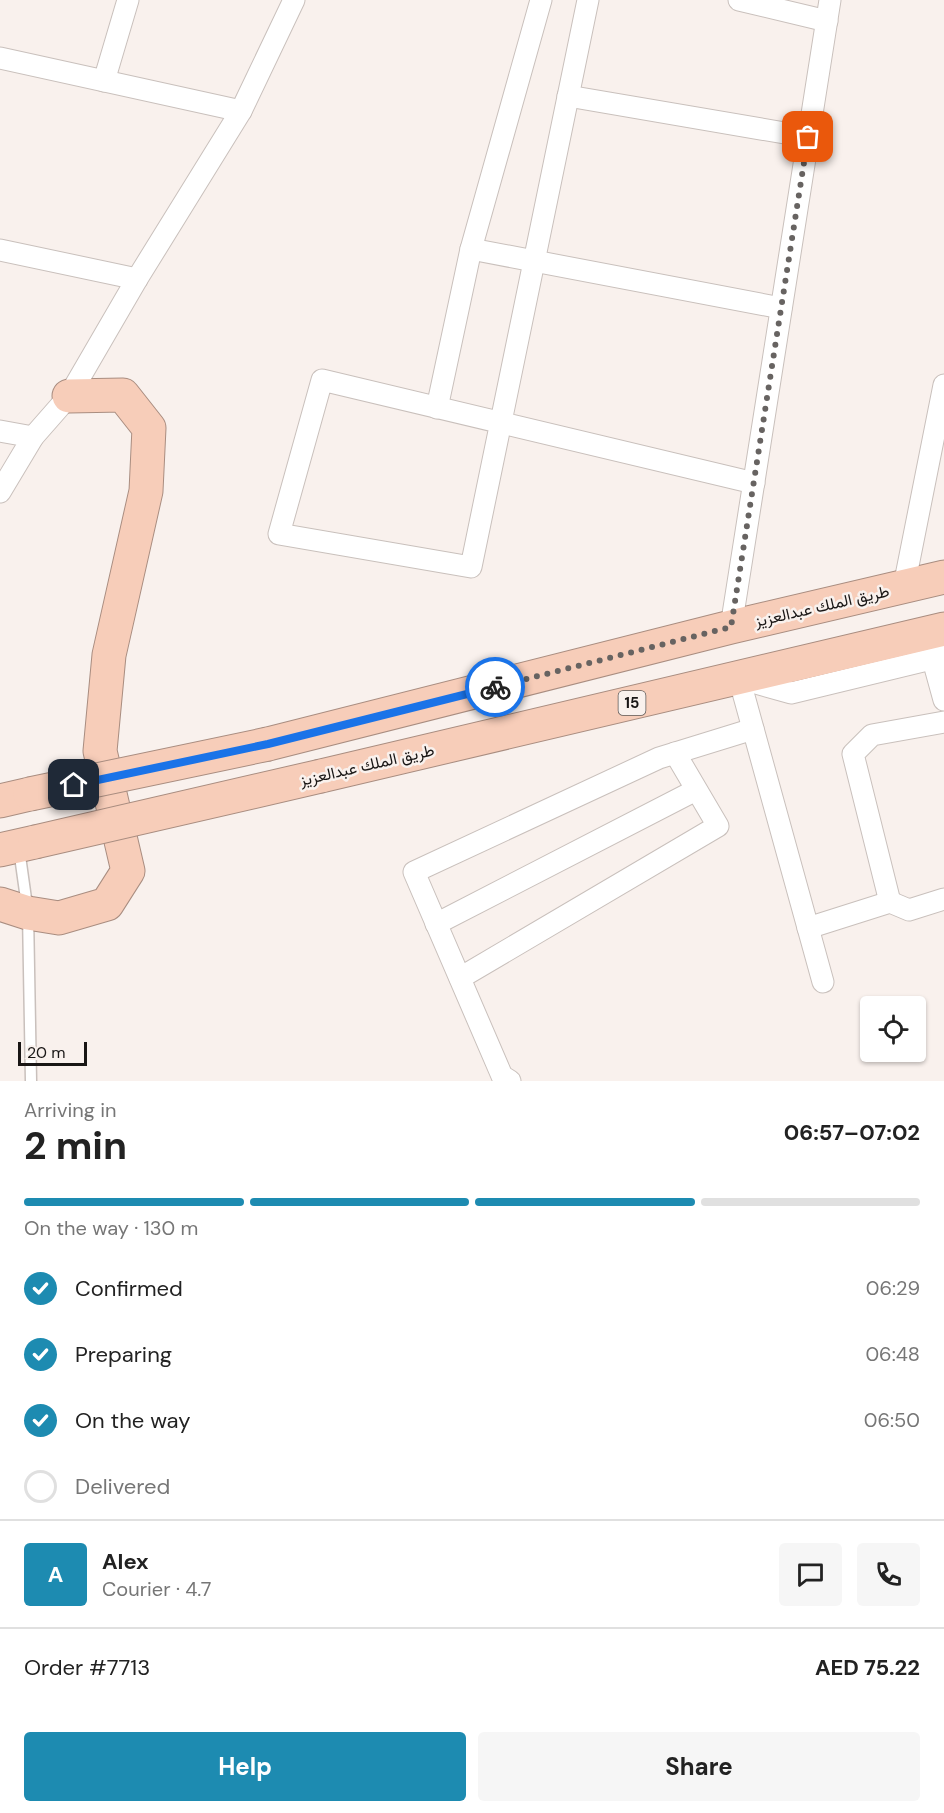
<!DOCTYPE html>
<meta charset="utf-8">
<style>
:root{--surface:#fff;--page:#f6f6f6;--text:#222;--muted:#767676;--line:#e0e0e0;--accent:#1d8bb1}
body{margin:0;font-family:"DM Sans",Vazirmatn,sans-serif;background:var(--page);color:var(--text);height:100vh;display:flex;flex-direction:column;font-size:22px;white-space:nowrap}
*{box-sizing:border-box;margin:0}
p{font-size:20px;color:var(--muted)}
.icon{flex:none;width:33px;height:33px;fill:none;stroke:currentColor;stroke-width:2;stroke-linecap:round;stroke-linejoin:round}
.map{position:relative;height:1081px;overflow:hidden}
.side{display:flex;flex-direction:column;background:var(--surface);flex:1}
.side>*{flex:none}
.tools{position:absolute;left:860px;top:996px;display:grid;gap:12px}
.tools a{display:grid;place-items:center;width:66px;height:66px;border-radius:6px;background:var(--surface);box-shadow:0 2px 4px #0004;font-size:30px}
.scale{position:absolute;left:18px;bottom:15px;width:69px;box-sizing:border-box;padding-left:6px;border:3px solid #191615;border-top:0;font-size:16px;line-height:21px;white-space:nowrap;color:#191615;-webkit-text-stroke:4px #f9f1ed;paint-order:stroke}
.pin{position:absolute;display:grid;place-items:center;width:51px;height:51px;color:#fff;margin:-26px;border-radius:12px;box-shadow:0 3px 9px #0006}
.courier{position:absolute;display:grid;place-items:center;width:60px;height:60px;margin:-30px;border:4px solid #1a73e8;border-radius:50%;background:#fff;color:#222;box-shadow:0 2px 8px #0007}
.summary em{font-style:normal;font-weight:700}
.summary div{display:flex;flex-direction:column-reverse}
.summary{display:flex;align-items:center;justify-content:space-between;height:102px;padding:0 24px}
h1{font-size:39px;font-weight:700;line-height:45px}
.bar{display:grid;grid-template-columns:repeat(4,1fr);gap:9px 6px;align-content:center;height:72px;padding:0 24px}
.bar i{height:8px;border-radius:4px;background:var(--line)}
.bar .selected{background:var(--accent)}
.bar p{grid-column:span 4}
.line{display:flex;align-items:center;gap:15px;padding:0 24px;border-top:2px solid var(--line)}
.line div{flex:1}
.round{display:grid;place-items:center;flex:none;width:63px;height:63px;border-radius:6px;background:var(--page)}
ol{padding:0 24px;list-style:none}
li{display:flex;align-items:center;gap:18px;height:66px}
li p{margin-inline-start:auto}
li .icon{padding:6px;border-radius:50%;background:var(--accent);color:#fff;stroke-width:4}
li:last-child{color:var(--muted)}
li i{width:33px;height:33px;border:3px solid var(--line);border-radius:50%}
.action{display:flex;gap:12px;margin-top:auto;padding:12px 24px}
.action a{flex:1;height:69px;border-radius:6px;background:var(--accent);color:#fff;font-size:24px;font-weight:700;line-height:69px;text-align:center}
.action a+a{background:var(--page);color:var(--text)}
.map>svg:first-child{display:block}
.lines{fill:none;stroke-linecap:round;stroke-linejoin:round}
.lane-casing{stroke:#c9c0bc;stroke-width:13}
.street-casing{stroke:#c9c0bc;stroke-width:23}
.highway-casing{stroke:#a98d80;stroke-width:35}
.lane{stroke:#fff;stroke-width:10}
.street{stroke:#fff;stroke-width:21}
.highway{stroke:#f7cdb9;stroke-width:33}
.highway-bridge-casing{stroke:#a98d80;stroke-width:35;stroke-linecap:butt}
.highway-bridge{stroke:#f7cdb9;stroke-width:33}
.done{stroke:#676361;stroke-width:6;stroke-dasharray:0 10.8}
.route{stroke:#1a73e8;stroke-width:8}
.labels{text-anchor:middle;dominant-baseline:central;stroke-width:5;stroke-linejoin:round;paint-order:stroke}
.shield{fill:#f9f1ed;stroke:#5c5856;stroke-width:1.5}
.shield-label{font-size:15px;font-weight:bold;fill:#191615}
.street-label{font-size:16px;fill:#191615;stroke:#f9f1ed}
</style>
<div class="map">
<svg width="944" height="1081" viewBox="0 0 944 1081">
<rect width="100%" height="100%" fill="#f9f1ed"/>
<g class="lines">
<defs>
<path id="lane" d="M19 849 28 913 31 1081"/>
<g id="street">
<path d="M588 0C549 189 510 378 471 567L279 534 322 380 754 483"/>
<path d="M739 0 827 21"/>
<path d="M0 58 241 111"/>
<path d="M104 81 128 0"/>
<path d="M568 96 808 137"/>
<path d="M471 249 781 308"/>
<path d="M0 250 137 279"/>
<path d="M437 408 471 249 541 0"/>
<path d="M0 431 33 437"/>
<path d="M0 492 33 437 69 396 137 279 241 111 294 0"/>
<path d="M904 586 944 385"/>
<path d="M731 627 830 0"/>
<path d="M933 660 944 700"/>
<path d="M739 678 823 982"/>
<path d="M745 680 791 693 944 656"/>
<path d="M890 902 853 754 872 735 944 722"/>
<path d="M436 924 696 790"/>
<path d="M808 928 890 902 909 910 944 899"/>
<path d="M460 978 718 826 675 753"/>
<path d="M510 1081 502 1076 414 872 659 758 753 729"/>
</g>
<g id="highway">
<path d="M268 744 731 627 944 577"/>
<path d="M321 776 944 629"/>
<path d="M0 801 30 794"/>
<path d="M0 850 35 842"/>
<path d="M0 904 28 913 59 918 107 904 128 871 100 751 109 655 146 491 149 428 123 395 69 396"/>
</g>
</defs>
<use href="#lane" class="lane-casing"/>
<use href="#street" class="street-casing"/>
<use href="#highway" class="highway-casing"/>
<use href="#lane" class="lane"/>
<use href="#street" class="street"/>
<use href="#highway" class="highway"/>
<defs>
<g id="highway-bridge">
<path d="M30 794 268 744"/>
<path d="M35 842 321 776"/>
</g>
</defs>
<use href="#highway-bridge" class="highway-bridge-casing"/>
<use href="#highway-bridge" class="highway-bridge"/>
</g>
<g class="lines">
<path class="done" d="M495 687 731 627 808 137"/>
<path class="route" d="M74 785 268 744 495 687"/>
</g>
<g class="labels">
<rect class="shield" x="618.5" y="691" width="27" height="24" rx="4.5"/>
<g class="shield-label">
<text x="632" y="703">15</text>
</g>
<g class="street-label">
<text transform="translate(822 606) rotate(-13)">طريق الملك عبدالعزيز</text>
<text transform="translate(367 765) rotate(-13)">طريق الملك عبدالعزيز</text>
</g>
</g>
</svg>
<div class="tools">
<a><svg class="icon" aria-label="locate" viewBox="0 0 24 24"><circle cx="12" cy="12" r="6"/><path d="M12 2v4M12 18v4M2 12h4M18 12h4"/></svg></a>
</div>
<div class="scale">20 m</div>
<div class="pin" style="left:808px;top:137px;background:#ea580c"><svg class="icon" aria-label="bag" viewBox="0 0 24 24"><path d="M5 8h14l-1 12H6zM9 8a3 3 0 0 1 6 0"/></svg></div>
<div class="pin" style="left:74px;top:785px;background:#1f2937"><svg class="icon" aria-label="home" viewBox="0 0 24 24"><path d="M3 11l9-7 9 7M6 9v11h12V9"/></svg></div>
<div class="courier" style="left:495px;top:687px"><svg class="icon" aria-label="bike" viewBox="0 0 24 24"><circle cx="6" cy="16" r="4"/><circle cx="18" cy="16" r="4"/><path d="M6 16l4-8h5l3 8M10 8l3 8H6M13 5h3"/></svg></div>
</div>
<section class="side">
<div class="summary"><div><h1>2 min</h1><p>Arriving in</p></div><em>06:57–07:02</em></div>
<div class="bar"><i class="selected"></i><i class="selected"></i><i class="selected"></i><i></i><p>On the way · 130 m</p></div>
<ol>
<li><svg class="icon" aria-label="check" viewBox="0 0 24 24"><path d="M5 12l5 5 9-10"/></svg>Confirmed<p>06:29</p></li>
<li><svg class="icon" aria-label="check" viewBox="0 0 24 24"><path d="M5 12l5 5 9-10"/></svg>Preparing<p>06:48</p></li>
<li><svg class="icon" aria-label="check" viewBox="0 0 24 24"><path d="M5 12l5 5 9-10"/></svg>On the way<p>06:50</p></li>
<li><i></i>Delivered</li>
</ol>
<div class="line" style="height:108px"><b class="round" style="background:var(--accent);color:#fff">A</b><div><b>Alex</b><p>Courier · 4.7</p></div><a class="round"><svg class="icon" aria-label="chat" viewBox="0 0 24 24"><path d="M4 5h16v11H9l-5 4z"/></svg></a><a class="round"><svg class="icon" aria-label="phone" viewBox="0 0 24 24"><path d="M5 4h4l2 5-3 2q2 4 5 5l2-3 5 2v4C11 20 4 13 5 4z"/></svg></a></div>
<div class="line" style="height:78px"><div>Order #7713</div><b>AED 75.22</b></div>
<div class="action"><a>Help</a><a>Share</a></div>
</section>
